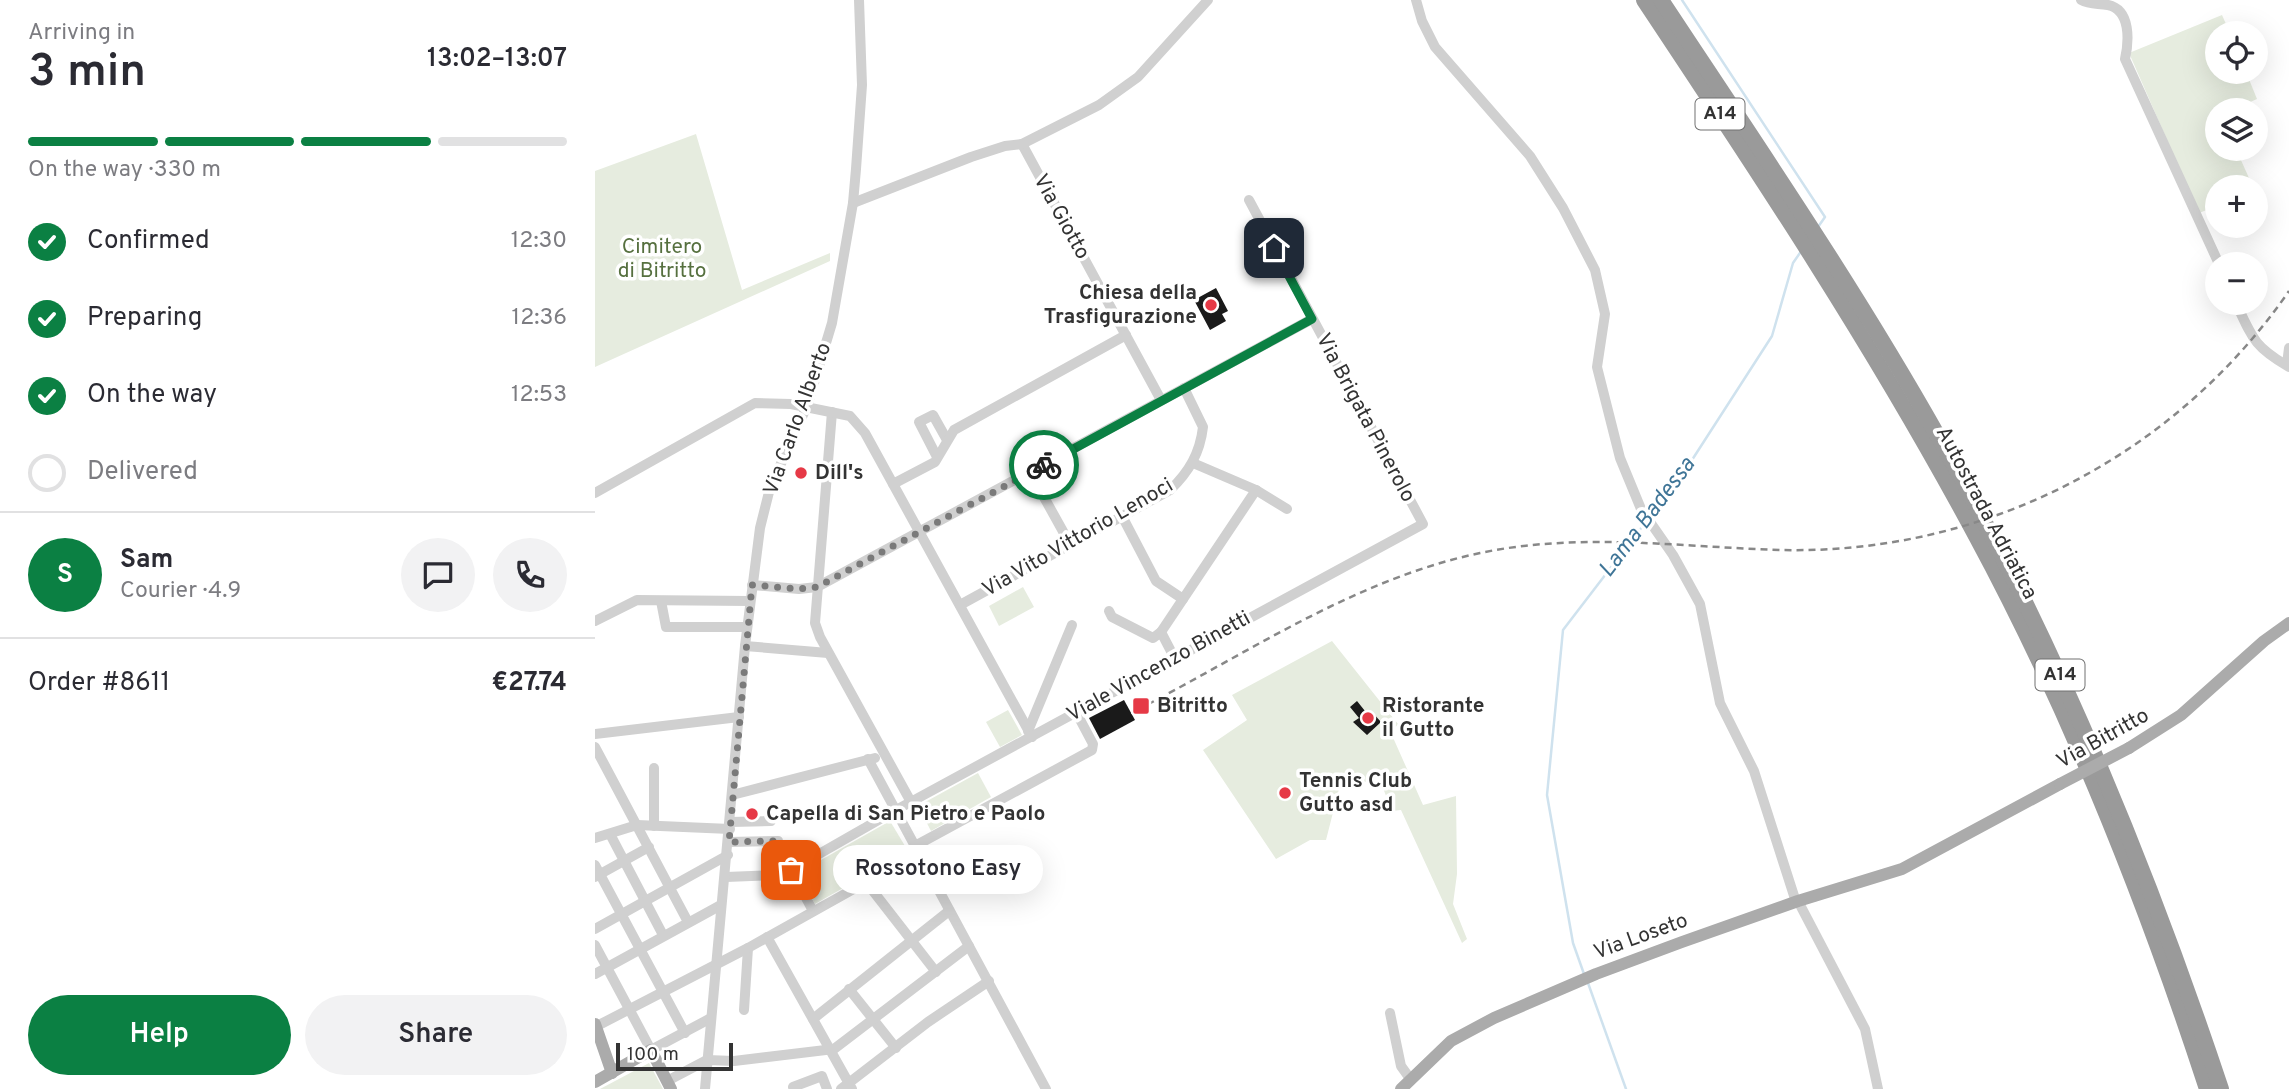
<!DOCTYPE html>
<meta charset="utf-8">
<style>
:root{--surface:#fff;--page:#f2f2f3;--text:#2b2b33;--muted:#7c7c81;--line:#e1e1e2;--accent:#0b8043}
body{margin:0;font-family:Overpass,sans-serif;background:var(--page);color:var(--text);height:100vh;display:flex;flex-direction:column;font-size:26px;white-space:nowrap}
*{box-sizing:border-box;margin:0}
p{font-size:23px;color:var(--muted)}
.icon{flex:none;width:38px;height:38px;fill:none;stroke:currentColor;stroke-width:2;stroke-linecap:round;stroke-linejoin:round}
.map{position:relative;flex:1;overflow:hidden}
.panel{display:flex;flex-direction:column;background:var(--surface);width:595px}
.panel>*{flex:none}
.buttons{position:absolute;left:1610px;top:21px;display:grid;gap:14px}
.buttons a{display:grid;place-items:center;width:63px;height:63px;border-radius:50%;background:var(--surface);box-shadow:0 7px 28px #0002;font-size:35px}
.scale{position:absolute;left:21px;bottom:18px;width:117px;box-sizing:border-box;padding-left:7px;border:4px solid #333;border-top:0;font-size:19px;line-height:24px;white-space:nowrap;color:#333;-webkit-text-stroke:5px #fff;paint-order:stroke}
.pin{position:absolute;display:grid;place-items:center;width:60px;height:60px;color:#fff;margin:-30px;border-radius:14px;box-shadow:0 4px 10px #0006}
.courier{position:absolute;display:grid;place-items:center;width:70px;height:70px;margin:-35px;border:5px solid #0b8043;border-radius:50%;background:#fff;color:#222;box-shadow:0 2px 9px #0007}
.bubble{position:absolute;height:49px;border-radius:24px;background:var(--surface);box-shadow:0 7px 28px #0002;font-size:23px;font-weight:600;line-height:49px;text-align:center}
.overview em{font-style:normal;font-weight:600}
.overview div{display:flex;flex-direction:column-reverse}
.overview{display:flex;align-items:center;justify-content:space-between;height:119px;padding:0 28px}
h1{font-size:46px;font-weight:600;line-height:52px}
.bar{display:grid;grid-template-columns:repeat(4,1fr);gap:10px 7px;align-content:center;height:84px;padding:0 28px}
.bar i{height:9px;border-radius:5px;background:var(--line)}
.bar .current{background:var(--accent)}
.bar p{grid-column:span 4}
.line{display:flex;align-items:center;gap:18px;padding:0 28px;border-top:2px solid var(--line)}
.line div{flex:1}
.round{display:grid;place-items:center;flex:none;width:74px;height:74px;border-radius:37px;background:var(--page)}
ol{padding:0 28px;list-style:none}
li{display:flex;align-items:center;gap:21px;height:77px}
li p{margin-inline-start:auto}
li .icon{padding:7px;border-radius:50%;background:var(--accent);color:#fff;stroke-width:4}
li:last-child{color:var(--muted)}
li i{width:38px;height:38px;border:4px solid var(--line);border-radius:50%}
.button{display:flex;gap:14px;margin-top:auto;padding:14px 28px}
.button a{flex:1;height:80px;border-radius:42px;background:var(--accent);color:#fff;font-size:28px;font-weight:600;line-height:80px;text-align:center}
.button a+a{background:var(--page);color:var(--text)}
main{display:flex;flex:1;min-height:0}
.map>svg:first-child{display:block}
.green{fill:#e6ecdf}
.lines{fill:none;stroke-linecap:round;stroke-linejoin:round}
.stream{stroke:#cfe2ee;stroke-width:2.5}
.building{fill:#1a1a1a}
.minor{stroke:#d0d0d0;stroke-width:10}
.major{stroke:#ababab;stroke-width:12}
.highway{stroke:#9a9a9a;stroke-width:16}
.rail{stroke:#888;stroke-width:2.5;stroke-dasharray:7 5;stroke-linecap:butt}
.major-bridge{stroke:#ababab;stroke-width:12}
.done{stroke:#7a7a7a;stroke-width:7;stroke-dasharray:0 12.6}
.route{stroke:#0b8043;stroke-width:9}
.poi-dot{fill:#e63946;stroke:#fff;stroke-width:2.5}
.labels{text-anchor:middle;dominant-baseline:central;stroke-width:7;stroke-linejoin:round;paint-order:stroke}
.shield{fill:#fff;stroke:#707070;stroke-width:2}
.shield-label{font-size:19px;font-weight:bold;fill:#333}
.street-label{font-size:21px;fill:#333;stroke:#fff}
.park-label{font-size:21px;fill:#56703f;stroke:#fff}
.poi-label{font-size:21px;font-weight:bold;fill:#333;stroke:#fff;text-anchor:start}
.water-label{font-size:23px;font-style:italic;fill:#3f7597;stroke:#fff}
</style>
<main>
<section class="panel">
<div class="overview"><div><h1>3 min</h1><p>Arriving in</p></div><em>13:02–13:07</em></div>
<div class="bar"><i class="current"></i><i class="current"></i><i class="current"></i><i></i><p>On the way · 330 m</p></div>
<ol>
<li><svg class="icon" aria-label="check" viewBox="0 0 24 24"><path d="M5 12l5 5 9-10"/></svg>Confirmed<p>12:30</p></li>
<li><svg class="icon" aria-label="check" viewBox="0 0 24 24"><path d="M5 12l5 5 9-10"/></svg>Preparing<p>12:36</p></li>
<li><svg class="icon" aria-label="check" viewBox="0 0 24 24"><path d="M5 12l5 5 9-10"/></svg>On the way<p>12:53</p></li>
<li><i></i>Delivered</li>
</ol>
<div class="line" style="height:126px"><b class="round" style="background:var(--accent);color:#fff">S</b><div><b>Sam</b><p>Courier · 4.9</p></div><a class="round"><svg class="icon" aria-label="chat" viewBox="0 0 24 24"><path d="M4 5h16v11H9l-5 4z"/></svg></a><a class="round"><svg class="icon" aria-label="phone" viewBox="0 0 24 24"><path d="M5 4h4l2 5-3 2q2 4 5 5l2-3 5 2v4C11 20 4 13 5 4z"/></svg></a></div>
<div class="line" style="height:91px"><div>Order #8611</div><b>€27.74</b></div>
<div class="button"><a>Help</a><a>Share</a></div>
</section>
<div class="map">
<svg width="1694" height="1089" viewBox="0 0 1694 1089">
<rect width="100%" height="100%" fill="#fff"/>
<g class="green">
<path d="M1627 15 1635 33H1622V72H1651L1662 99 1637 110H1622V149H1641L1658 187H1622V206L1604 213 1534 53Z"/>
<path d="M101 134 147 290 235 253V261L0 367V171Z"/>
<path d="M428 587 439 607 404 626 394 606Z"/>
<path d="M737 641 803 724 796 733 828 805 861 796 862 874 858 904 872 939 867 943 806 810 797 811 784 778 744 789 731 840H715L681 859 608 750 652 720 637 695Z"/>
<path d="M413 710 427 735 405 747 391 722Z"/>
<path d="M383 773 396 797 336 831 323 806Z"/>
<path d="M295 821 313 851 220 904 203 873Z"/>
<path d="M54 1063 68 1089H5Z"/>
</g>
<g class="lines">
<g class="stream">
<path d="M1087 0 1230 217 1223 227"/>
<path d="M1056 515 1086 477 1177 336 1198 263 1207 250"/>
<path d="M989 974 978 943 952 795 968 630 1050 523"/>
<path d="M993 983 1031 1089"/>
</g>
</g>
<g class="building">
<path d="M621 288 633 311 627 314 631 321 615 330 599 300Z"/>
<path d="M529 700 540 720 505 739 494 718Z"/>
<path d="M762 701 770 711 777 712 786 722 772 735 758 722 764 718 755 707Z"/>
</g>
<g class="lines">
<g class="minor">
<path d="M821 0 827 21 840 47 935 156 968 208 1000 270 1010 314 1002 367 1025 458 1046 509 1078 555 1105 604 1125 703 1159 771 1201 902"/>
<path d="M1486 0C1495 5 1503 3 1513 5 1536 10 1534 41 1530 59L1624 264"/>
<path d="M427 144 566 400"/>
<path d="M258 203 376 157 410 146 427 144 504 105 543 77 613 0"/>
<path d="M1641 303C1658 340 1660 347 1694 367"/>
<path d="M1692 364 1694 348"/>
<path d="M237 412 220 623 225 637 316 802"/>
<path d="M342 457 324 422 338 415 352 440"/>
<path d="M598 463 661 490 692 509"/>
<path d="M435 472 475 544"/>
<path d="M298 484 340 462 359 430 531 335"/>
<path d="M0 493 160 403 196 404 255 416 270 433 437 737"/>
<path d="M527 516 561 581 588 599"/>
<path d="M157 585 204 589 222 587 717 319"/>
<path d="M66 601 71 627H152"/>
<path d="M365 605 575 490C594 472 605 453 608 427L589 388"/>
<path d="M514 611 517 617 558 638 566 632 580 659"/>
<path d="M0 621 42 600 155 601"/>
<path d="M566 632 661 490"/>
<path d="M150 646 233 653"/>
<path d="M433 731 477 625"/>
<path d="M0 734 144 717"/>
<path d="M0 747 93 922"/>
<path d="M273 759 451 1089"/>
<path d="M59 768V826"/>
<path d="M137 795 280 758"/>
<path d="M135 822 176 821"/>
<path d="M15 834 68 935"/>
<path d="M0 838 42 825 135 829"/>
<path d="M134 842 183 841 186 875"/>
<path d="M320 846 497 750 498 744 481 712"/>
<path d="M0 865 90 1033"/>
<path d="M196 870 218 911"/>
<path d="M0 877 54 847"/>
<path d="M131 877 186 875 196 870 301 810 828 524 654 200"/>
<path d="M271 882 341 972"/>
<path d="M1203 901 1270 1029 1283 1089"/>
<path d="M0 929 133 855"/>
<path d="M172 937 257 1089"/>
<path d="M0 945 56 1050 116 1018"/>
<path d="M0 974 126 905"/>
<path d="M254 989 301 1048"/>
<path d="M149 1010 153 948"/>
<path d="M795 1013 806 1066 816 1080"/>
<path d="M218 1019 354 911"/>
<path d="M0 1027 153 948 323 853"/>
<path d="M72 1081 112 1060 139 1061 239 1049 374 946"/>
<path d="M198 1087 227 1076 232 1089"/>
<path d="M110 1089 150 646 165 528 175 488 212 406 237 323 258 203 261 169 267 85 264 0"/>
<path d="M246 1089 333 1022 394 981"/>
</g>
<g class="major">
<path d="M1534 748 1586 715 1669 641 1694 623"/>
<path d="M0 1024 17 1073"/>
<path d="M0 1082 56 1050 76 1089"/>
<path d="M806 1089 856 1041 899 1018 1001 974 1087 942 1203 901 1307 869 1465 784"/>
</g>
<g class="highway">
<path d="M1049 0C1166 176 1281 349 1381 536 1476 712 1550 899 1612 1089"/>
<path d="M1066 0C1161 144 1259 287 1344 438 1461 645 1551 864 1626 1089"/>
</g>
<path class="rail" d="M542 710C653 653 761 579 885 553 985 532 1085 547 1185 550 1388 555 1579 457 1694 291"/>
<path class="major-bridge" d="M1465 784 1534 748"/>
</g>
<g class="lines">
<path class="done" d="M196 870 186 875 183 841 134 842 157 585 204 589 222 587 449 465"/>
<path class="route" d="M449 465 717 319 679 248"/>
</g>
<g class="poi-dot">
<circle cx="616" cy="305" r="7"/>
<circle cx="206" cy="473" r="7"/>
<rect x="537" y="697" width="18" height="18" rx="3.5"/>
<circle cx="773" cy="718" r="7"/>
<circle cx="690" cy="793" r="7"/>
<circle cx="157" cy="814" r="7"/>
</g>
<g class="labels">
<g class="shield">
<rect x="1100.5" y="98.5" width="49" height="31" rx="5"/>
<rect x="1440.5" y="659.5" width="49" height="31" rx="5"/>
</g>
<g class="shield-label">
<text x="1125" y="114">A14</text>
<text x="1465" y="675">A14</text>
</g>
<g class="street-label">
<text transform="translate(466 217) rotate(61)">Via Giotto</text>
<text transform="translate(770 418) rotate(62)">Via Brigata Pinerolo</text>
<text transform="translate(203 419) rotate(-70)">Via Carlo Alberto</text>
<text transform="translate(1391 513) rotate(62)">Autostrada Adriatica</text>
<text transform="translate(483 538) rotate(-30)">Via Vito Vittorio Lenoci</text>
<text transform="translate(564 667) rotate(-29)">Viale Vincenzo Binetti</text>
<text transform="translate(1508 739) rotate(-29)">Via Bitritto</text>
<text transform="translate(1046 937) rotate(-20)">Via Loseto</text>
</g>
<g class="park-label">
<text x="67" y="247">Cimitero<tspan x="67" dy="24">di Bitritto</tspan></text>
</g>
<g class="poi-label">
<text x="602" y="293" text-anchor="end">Chiesa della<tspan x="602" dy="24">Trasfigurazione</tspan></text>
<text x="220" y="473">Dill's</text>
<text x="562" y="706">Bitritto</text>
<text x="787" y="706">Ristorante<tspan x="787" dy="24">il Gutto</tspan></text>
<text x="704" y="781">Tennis Club<tspan x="704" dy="24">Gutto asd</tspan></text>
<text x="171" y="814">Capella di San Pietro e Paolo</text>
</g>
<g class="water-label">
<text transform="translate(1053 518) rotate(-53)">Lama Badessa</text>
</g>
</g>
</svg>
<div class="buttons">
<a><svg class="icon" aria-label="locate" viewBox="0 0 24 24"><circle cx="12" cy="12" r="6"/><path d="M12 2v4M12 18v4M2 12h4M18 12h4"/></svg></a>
<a><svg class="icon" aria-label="layers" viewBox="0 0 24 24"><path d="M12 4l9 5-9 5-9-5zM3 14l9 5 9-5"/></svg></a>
<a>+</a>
<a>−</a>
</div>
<div class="scale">100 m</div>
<div class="pin" style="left:196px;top:870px;background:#ea580c"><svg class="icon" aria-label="bag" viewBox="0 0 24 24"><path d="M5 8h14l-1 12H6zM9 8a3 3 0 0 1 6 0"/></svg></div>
<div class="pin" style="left:679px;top:248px;background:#1f2937"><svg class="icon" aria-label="home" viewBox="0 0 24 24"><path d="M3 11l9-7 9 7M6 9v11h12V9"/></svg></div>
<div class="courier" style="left:449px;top:465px"><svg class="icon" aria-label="bike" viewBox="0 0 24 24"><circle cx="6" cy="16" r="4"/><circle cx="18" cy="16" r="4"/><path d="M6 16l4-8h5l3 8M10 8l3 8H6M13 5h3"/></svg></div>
<div class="bubble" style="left:238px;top:845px;width:210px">Rossotono Easy</div>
</div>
</main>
